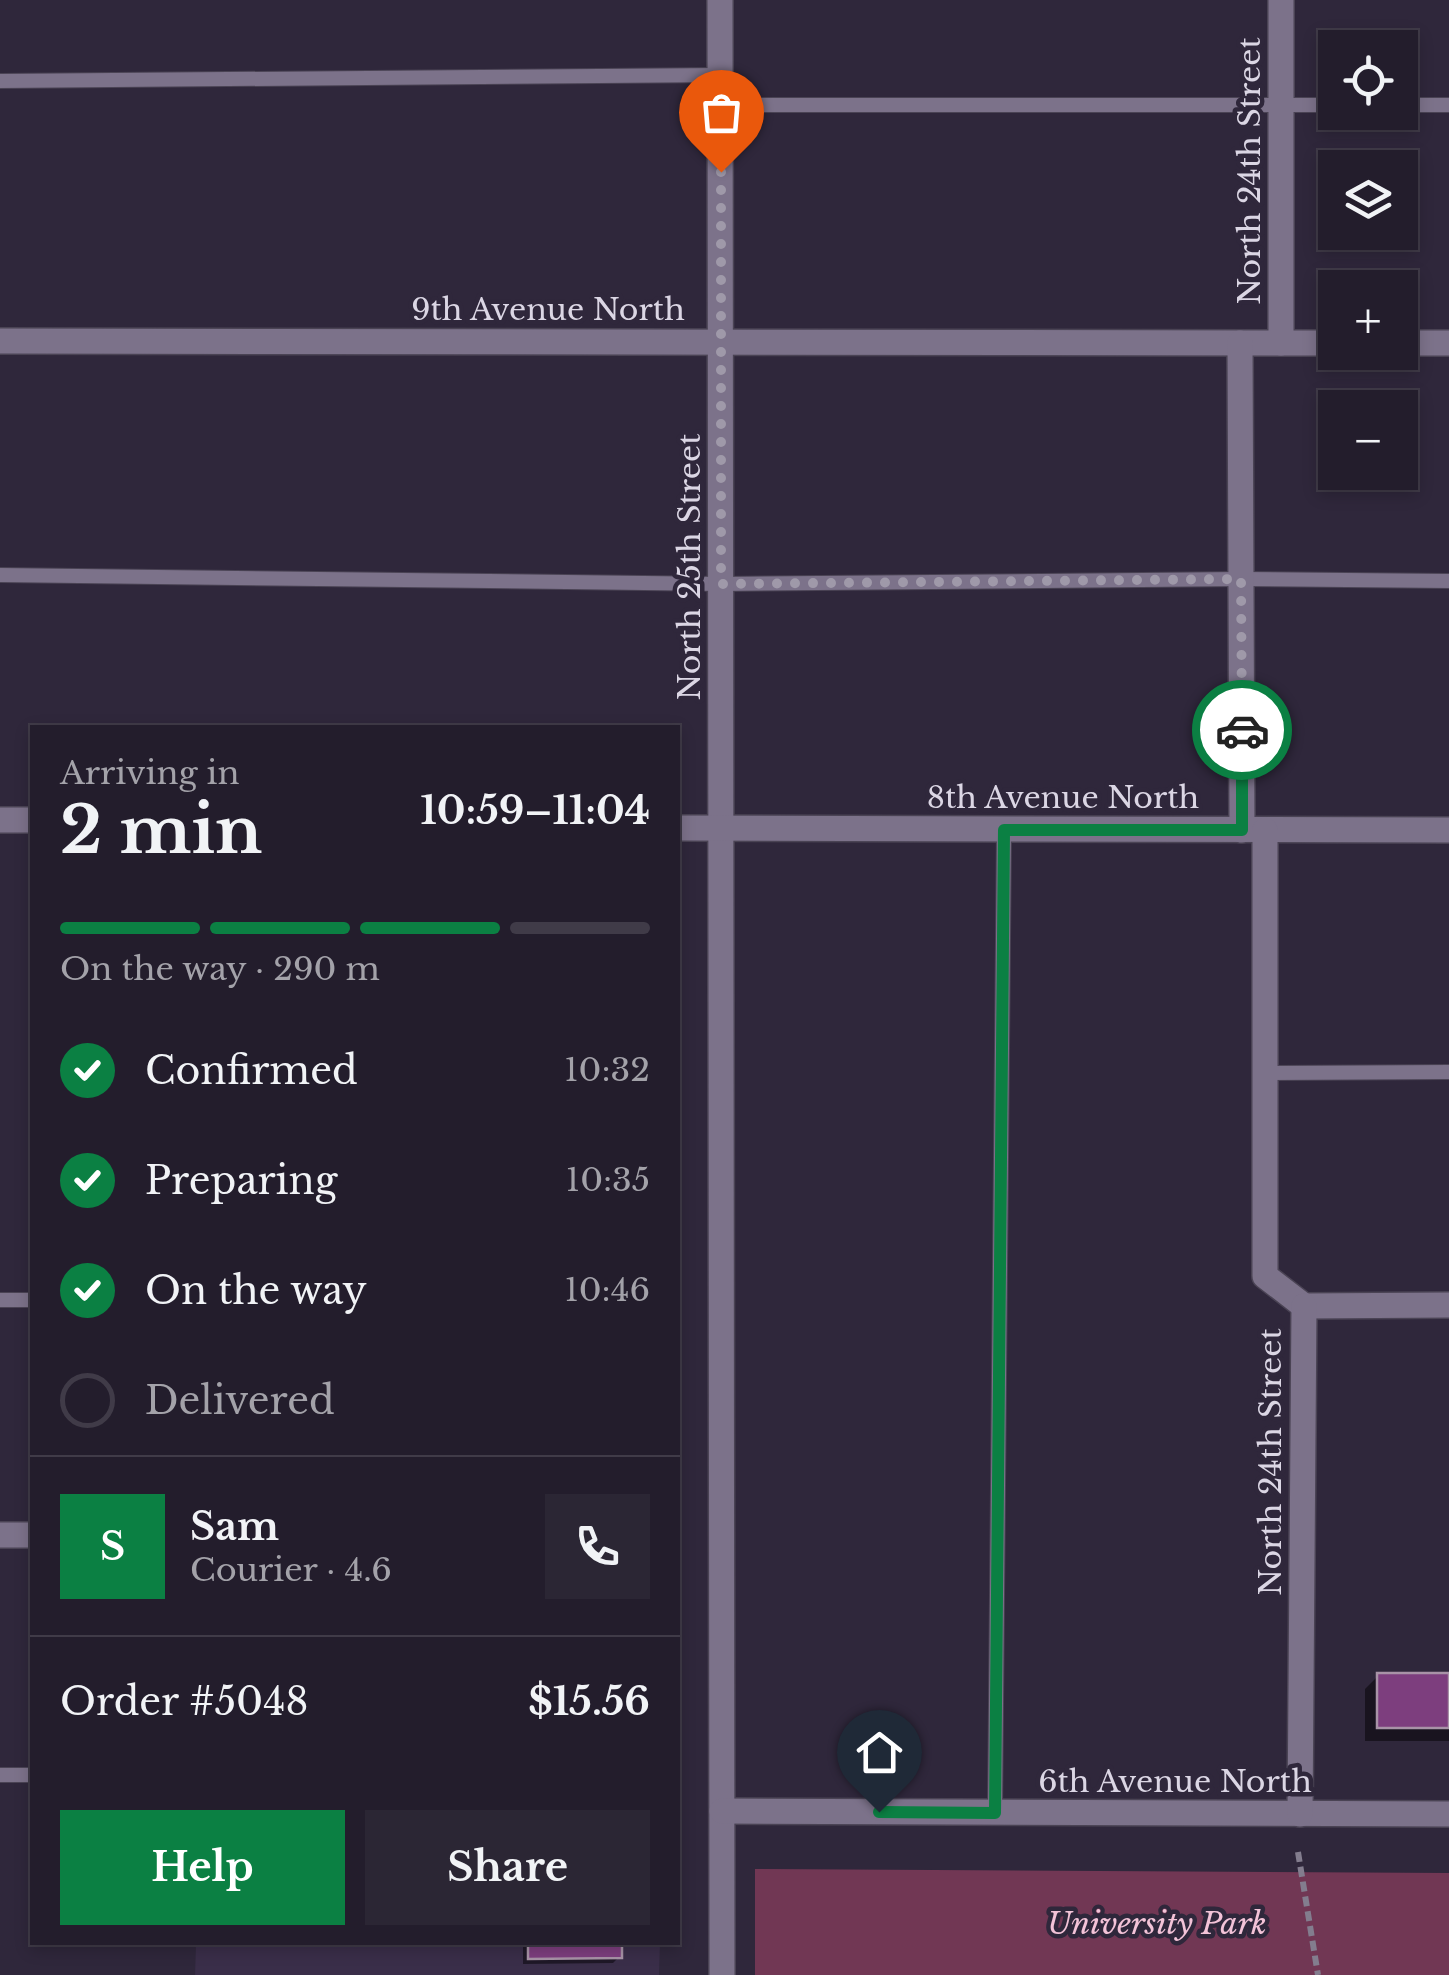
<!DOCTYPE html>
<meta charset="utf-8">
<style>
:root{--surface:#231d2c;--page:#2b2634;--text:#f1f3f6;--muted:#a3a2a9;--line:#403b48;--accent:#0b8043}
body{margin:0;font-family:"Libre Baskerville",serif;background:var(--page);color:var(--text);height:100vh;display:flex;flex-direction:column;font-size:38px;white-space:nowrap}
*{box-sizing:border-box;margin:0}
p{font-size:32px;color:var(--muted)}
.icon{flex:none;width:55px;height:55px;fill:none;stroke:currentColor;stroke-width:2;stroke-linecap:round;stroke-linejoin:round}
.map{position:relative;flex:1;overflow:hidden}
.details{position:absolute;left:30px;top:725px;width:650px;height:1220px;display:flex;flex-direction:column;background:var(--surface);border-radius:0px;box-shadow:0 5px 15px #0003,0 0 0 2px var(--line)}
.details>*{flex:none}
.controls{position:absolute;left:1318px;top:30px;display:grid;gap:20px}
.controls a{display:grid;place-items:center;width:100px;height:100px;border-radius:0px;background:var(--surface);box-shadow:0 5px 15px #0003,0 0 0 2px var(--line);font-size:50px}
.pin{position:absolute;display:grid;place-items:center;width:85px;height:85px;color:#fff;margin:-102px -42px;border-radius:50% 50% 50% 0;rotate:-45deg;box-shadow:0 0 10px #0007}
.pin .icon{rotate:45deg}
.courier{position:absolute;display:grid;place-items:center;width:100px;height:100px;margin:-50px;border:8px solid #0b8043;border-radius:50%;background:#fff;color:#222;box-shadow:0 2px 12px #0007}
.overview em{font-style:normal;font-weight:800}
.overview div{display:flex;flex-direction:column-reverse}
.overview{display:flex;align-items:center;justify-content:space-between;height:170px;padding:0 30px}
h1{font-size:65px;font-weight:800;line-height:75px}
.bar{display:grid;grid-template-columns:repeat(4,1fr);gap:15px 10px;align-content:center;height:120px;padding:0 30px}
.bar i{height:12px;border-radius:8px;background:var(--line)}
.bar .active{background:var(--accent)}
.bar p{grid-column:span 4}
.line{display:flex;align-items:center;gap:25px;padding:0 30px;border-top:2px solid var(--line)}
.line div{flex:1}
.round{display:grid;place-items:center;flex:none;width:105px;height:105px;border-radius:0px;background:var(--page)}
ol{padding:0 30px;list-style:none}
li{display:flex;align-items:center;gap:30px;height:110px}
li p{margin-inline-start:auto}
li .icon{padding:10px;border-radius:50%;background:var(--accent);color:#fff;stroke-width:4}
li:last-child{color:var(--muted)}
li i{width:55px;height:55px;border:5px solid var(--line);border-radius:50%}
.action{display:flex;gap:20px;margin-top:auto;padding:20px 30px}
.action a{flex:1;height:115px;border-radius:0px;background:var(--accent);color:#fff;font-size:40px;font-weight:800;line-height:115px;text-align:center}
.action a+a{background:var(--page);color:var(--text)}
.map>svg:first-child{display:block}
.built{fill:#3a2e49}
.green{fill:#713754}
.shadow{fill:#0007}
.building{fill:#7d3e7e;stroke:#a893a7;stroke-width:2.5}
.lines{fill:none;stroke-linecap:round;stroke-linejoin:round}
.service-casing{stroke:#4a4354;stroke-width:16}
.minor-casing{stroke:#4a4354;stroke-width:28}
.path{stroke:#837d8e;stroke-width:6;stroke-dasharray:10 5;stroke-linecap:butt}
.service{stroke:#7c728a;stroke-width:14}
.minor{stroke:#7c728a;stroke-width:25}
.done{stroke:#9f99a9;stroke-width:10;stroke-dasharray:0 18}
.route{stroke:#0b8043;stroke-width:12}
.labels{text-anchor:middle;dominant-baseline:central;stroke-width:9;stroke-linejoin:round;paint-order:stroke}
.street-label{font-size:30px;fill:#dbd6e4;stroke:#2f273b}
.park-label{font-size:30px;font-style:italic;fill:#f3c3d8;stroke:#2f273b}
</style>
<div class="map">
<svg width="1449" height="1975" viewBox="0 0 1449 1975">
<rect width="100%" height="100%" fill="#2f273b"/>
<path class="built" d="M196 1943H660L659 1975H195Z"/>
<path class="green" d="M755 1869 1449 1873V1975H755Z"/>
<g class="shadow">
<path d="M1449 1675V1741H1365V1689L1378 1676Z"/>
<path d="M523 1942H619V1957L613 1963 523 1964Z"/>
</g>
<g class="building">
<rect x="1377" y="1673" width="72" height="55"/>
<path d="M528 1942H622V1958L528 1959Z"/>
</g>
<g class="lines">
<defs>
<g id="service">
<path d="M0 81 721 75"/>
<path d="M721 105H1335"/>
<path d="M1400 105H1449"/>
<path d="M0 575 721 584 1241 579 1449 581"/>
<path d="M1265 1073 1449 1072"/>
<path d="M0 1300H32"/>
<path d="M0 1775H32"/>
<path d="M995 1813 1004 830"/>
</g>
<g id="minor">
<path d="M720 0 722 1975"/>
<path d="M1281 0V343"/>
<path d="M0 341 1335 343"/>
<path d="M1240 343 1242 830"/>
<path d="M1400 343H1449"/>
<path d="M0 820H32"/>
<path d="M678 828 1449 830"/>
<path d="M1265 830V1276L1304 1306"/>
<path d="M1304 1306 1449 1305"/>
<path d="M0 1535H32"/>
<path d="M722 1811 1449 1814"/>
<path d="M1300 1814 1304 1306"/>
</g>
</defs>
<use href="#service" class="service-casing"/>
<use href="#minor" class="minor-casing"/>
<path class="path" d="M1298 1852 1318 1975"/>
<use href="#service" class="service"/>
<use href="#minor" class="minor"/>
</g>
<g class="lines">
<path class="done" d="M721 172V584L1241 579 1242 730"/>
<path class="route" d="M879 1812 995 1813 1004 830H1242V730"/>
</g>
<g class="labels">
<g class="street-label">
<text transform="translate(1249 171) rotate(-90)">North 24th Street</text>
<text x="548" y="309">9th Avenue North</text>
<text transform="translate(689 567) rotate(-90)">North 25th Street</text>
<text x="1063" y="797">8th Avenue North</text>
<text transform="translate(1270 1462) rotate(-90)">North 24th Street</text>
<text x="1175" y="1781">6th Avenue North</text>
</g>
<g class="park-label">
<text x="1157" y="1923">University Park</text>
</g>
</g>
</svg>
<div class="controls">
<a><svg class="icon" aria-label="locate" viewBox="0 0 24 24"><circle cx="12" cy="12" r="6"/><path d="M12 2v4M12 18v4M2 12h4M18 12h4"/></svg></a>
<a><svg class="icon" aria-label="layers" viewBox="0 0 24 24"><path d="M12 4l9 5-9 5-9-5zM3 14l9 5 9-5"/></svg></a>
<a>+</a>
<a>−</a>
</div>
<div class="pin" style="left:721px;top:172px;background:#ea580c"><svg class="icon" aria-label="bag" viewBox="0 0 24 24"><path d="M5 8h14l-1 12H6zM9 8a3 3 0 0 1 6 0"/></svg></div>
<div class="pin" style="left:879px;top:1812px;background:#1f2937"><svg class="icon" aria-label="home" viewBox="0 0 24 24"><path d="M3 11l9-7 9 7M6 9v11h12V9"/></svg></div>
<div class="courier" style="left:1242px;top:730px"><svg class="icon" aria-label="car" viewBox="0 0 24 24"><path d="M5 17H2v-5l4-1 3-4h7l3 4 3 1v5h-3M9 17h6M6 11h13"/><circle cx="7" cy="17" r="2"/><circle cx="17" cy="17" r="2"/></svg></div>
<section class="details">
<div class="overview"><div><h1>2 min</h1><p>Arriving in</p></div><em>10:59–11:04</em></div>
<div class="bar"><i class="active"></i><i class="active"></i><i class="active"></i><i></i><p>On the way · 290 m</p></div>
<ol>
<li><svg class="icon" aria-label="check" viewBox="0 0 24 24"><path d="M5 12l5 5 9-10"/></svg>Confirmed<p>10:32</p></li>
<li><svg class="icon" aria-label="check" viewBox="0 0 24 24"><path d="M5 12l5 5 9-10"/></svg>Preparing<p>10:35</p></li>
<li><svg class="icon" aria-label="check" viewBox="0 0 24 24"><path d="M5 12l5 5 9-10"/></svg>On the way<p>10:46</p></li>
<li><i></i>Delivered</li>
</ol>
<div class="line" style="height:180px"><b class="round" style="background:var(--accent);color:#fff">S</b><div><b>Sam</b><p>Courier · 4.6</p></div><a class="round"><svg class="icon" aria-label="phone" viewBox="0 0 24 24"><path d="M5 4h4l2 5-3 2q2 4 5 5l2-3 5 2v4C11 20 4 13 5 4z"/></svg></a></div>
<div class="line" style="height:130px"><div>Order #5048</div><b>$15.56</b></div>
<div class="action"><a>Help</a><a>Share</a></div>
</section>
</div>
